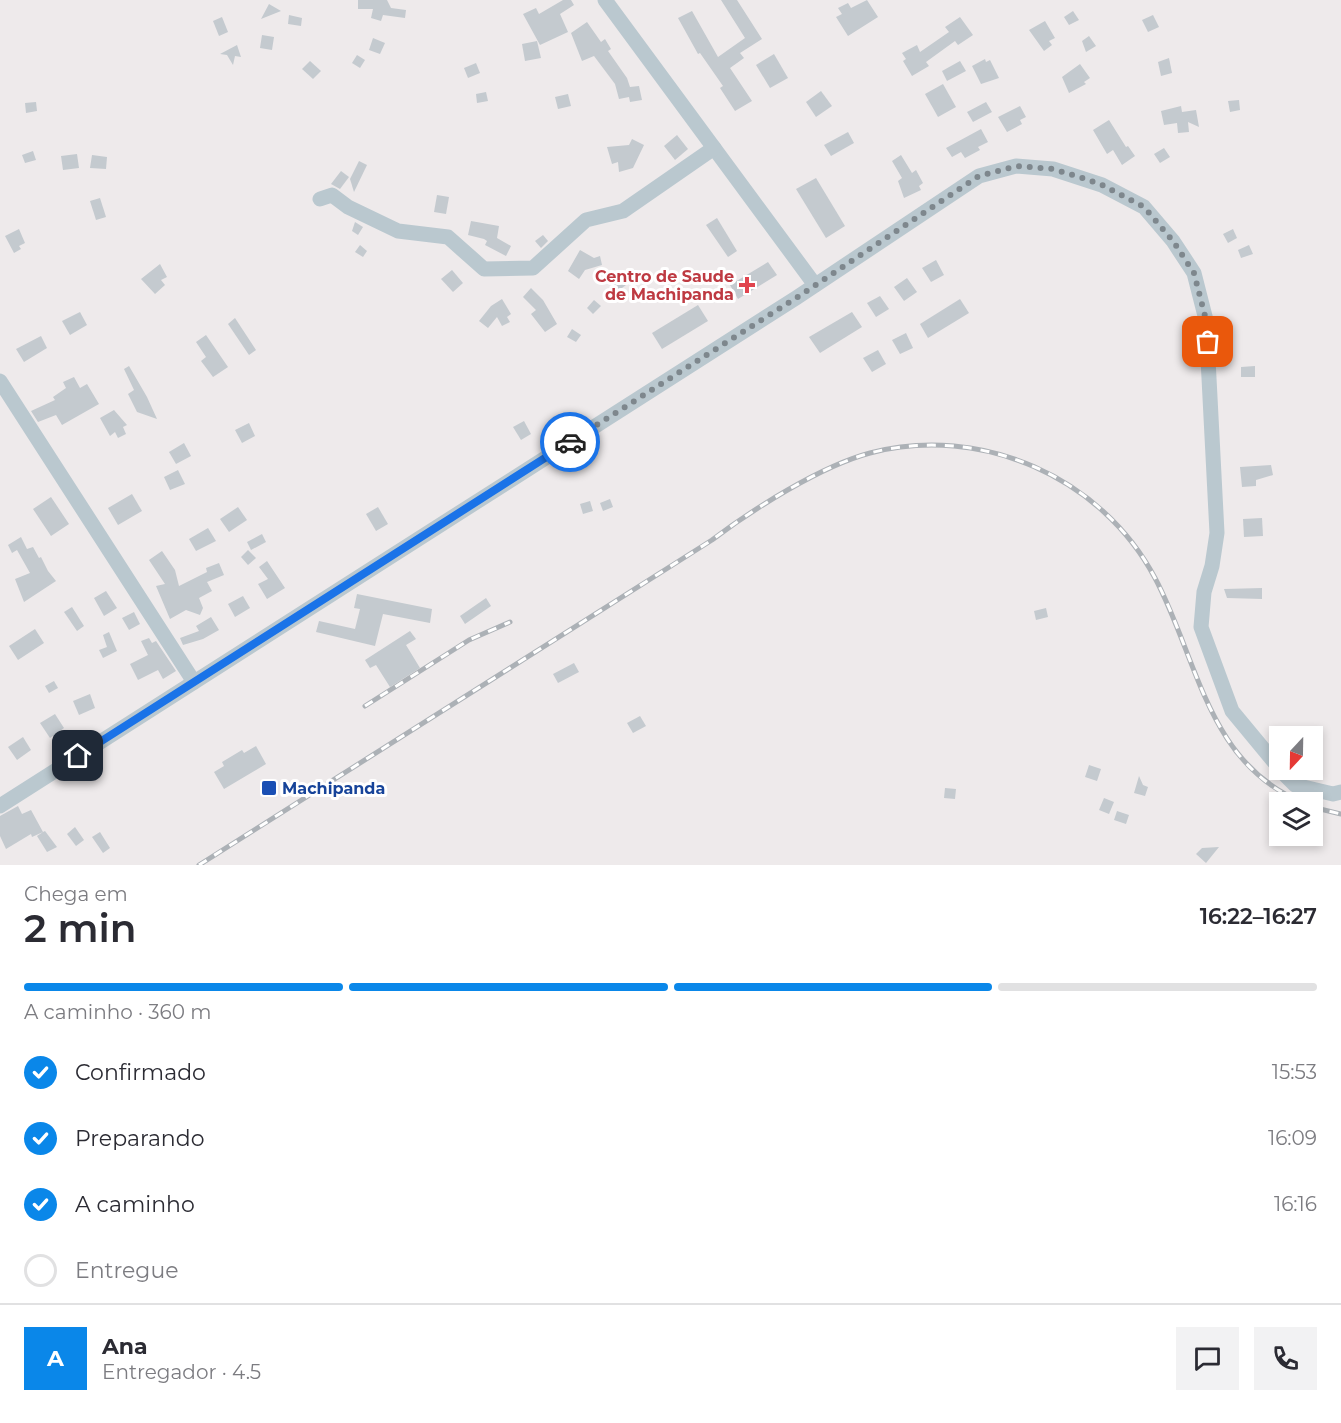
<!DOCTYPE html>
<html lang="pt">
<meta charset="utf-8">
<style>
:root{--surface:#fff;--page:#f2f2f3;--text:#2b2b33;--muted:#7c7c81;--line:#e1e1e2;--accent:#0a87e9}
body{margin:0;font-family:Montserrat,sans-serif;background:var(--page);color:var(--text);height:100vh;display:flex;flex-direction:column;font-size:22px;white-space:nowrap}
*{box-sizing:border-box;margin:0}
p{font-size:20px;color:var(--muted)}
.icon{flex:none;width:33px;height:33px;fill:none;stroke:currentColor;stroke-width:2;stroke-linecap:round;stroke-linejoin:round}
.map{position:relative;height:865px;overflow:hidden}
.side{display:flex;flex-direction:column;background:var(--surface);flex:1}
.side>*{flex:none}
.needle{width:39px;rotate:202deg}
.tools{position:absolute;left:1269px;top:726px;display:grid;gap:12px}
.tools a{display:grid;place-items:center;width:54px;height:54px;border-radius:0px;background:var(--surface);box-shadow:0 3px 9px #0003;font-size:30px}
.pin{position:absolute;display:grid;place-items:center;width:51px;height:51px;color:#fff;margin:-26px;border-radius:12px;box-shadow:0 3px 9px #0006}
.courier{position:absolute;display:grid;place-items:center;width:60px;height:60px;margin:-30px;border:4px solid #1a73e8;border-radius:50%;background:#fff;color:#222;box-shadow:0 2px 8px #0007}
.overview em{font-style:normal;font-weight:600}
.overview div{display:flex;flex-direction:column-reverse}
.overview{display:flex;align-items:center;justify-content:space-between;height:102px;padding:0 24px}
h1{font-size:39px;font-weight:600;line-height:45px}
.bar{display:grid;grid-template-columns:repeat(4,1fr);gap:9px 6px;align-content:center;height:72px;padding:0 24px}
.bar i{height:8px;border-radius:4px;background:var(--line)}
.bar .selected{background:var(--accent)}
.bar p{grid-column:span 4}
.line{display:flex;align-items:center;gap:15px;padding:0 24px;border-top:2px solid var(--line)}
.line div{flex:1}
.round{display:grid;place-items:center;flex:none;width:63px;height:63px;border-radius:0px;background:var(--page)}
ol{padding:0 24px;list-style:none}
li{display:flex;align-items:center;gap:18px;height:66px}
li p{margin-inline-start:auto}
li .icon{padding:6px;border-radius:50%;background:var(--accent);color:#fff;stroke-width:4}
li:last-child{color:var(--muted)}
li i{width:33px;height:33px;border:3px solid var(--line);border-radius:50%}
.map>svg:first-child{display:block}
.building{fill:#c4cacf}
.lines{fill:none;stroke-linecap:round;stroke-linejoin:round}
.minor{stroke:#bac8cf;stroke-width:15}
.rail-casing{stroke:#acb1b6;stroke-width:5}
.rail{stroke:#fff;stroke-width:3;stroke-dasharray:9;stroke-linecap:butt}
.done{stroke:#7e878d;stroke-width:6;stroke-dasharray:0 10.8}
.route{stroke:#1a73e8;stroke-width:8}
.health-dot{fill:#e0444e;stroke:#fff;stroke-width:2}
.transit-dot{fill:#1a4fb4;stroke:#fff;stroke-width:2}
.labels{text-anchor:middle;dominant-baseline:central;stroke-width:6;stroke-linejoin:round;paint-order:stroke}
.health-label{font-size:16px;font-weight:bold;fill:#be3a42;stroke:#fff;text-anchor:end}
.transit-label{font-size:16px;font-weight:bold;fill:#164399;stroke:#fff;text-anchor:start}
</style>
<div class="map">
<svg width="1341" height="865" viewBox="0 0 1341 865">
<rect width="100%" height="100%" fill="#eeeaeb"/>
<g class="building">
<path d="M358 0H387L391 8 406 10 405 18 383 15 381 21 371 18 373 9H358Z"/>
<path d="M563 0H571L574 5 560 14 568 32 540 45 523 14 536 8 539 14Z"/>
<path d="M721 0H737L762 39 740 53 744 58 730 68 752 101 735 111 720 88 723 86 700 53 698 54 678 18 692 11 718 57 745 38Z"/>
<path d="M867 0 878 17 848 36 836 17 842 14 838 8 848 3 851 8Z"/>
<path d="M269 4 281 11 261 19Z"/>
<path d="M1073 11 1079 20 1069 25 1064 17Z"/>
<path d="M289 15 302 18 301 26 288 24Z"/>
<path d="M1153 15 1159 27 1148 32 1142 20Z"/>
<path d="M222 17 228 32 219 36 213 21Z"/>
<path d="M960 17 973 35 958 45 955 41 926 62 929 66 912 76 903 61 906 59 902 53 917 45 920 52 949 32 945 27Z"/>
<path d="M1045 21 1055 38 1049 41 1052 45 1044 51 1029 30Z"/>
<path d="M587 22 601 42 605 39 611 49 608 51 627 78 630 87 639 86 642 100 630 102 629 97 619 99 615 84 594 56 582 61 571 33Z"/>
<path d="M262 35 274 37 272 50 260 48Z"/>
<path d="M1089 36 1096 46 1086 52 1082 41Z"/>
<path d="M373 38 385 43 380 54 369 50Z"/>
<path d="M537 41 541 58 525 61 522 44Z"/>
<path d="M237 45 241 57 235 56 233 65 227 55 220 54Z"/>
<path d="M774 54 788 78 770 88 756 65Z"/>
<path d="M357 55 365 60 360 68 352 63Z"/>
<path d="M1169 58 1172 73 1161 76 1158 62Z"/>
<path d="M985 59 986 62 990 60 999 78 981 84 972 66Z"/>
<path d="M310 61 321 71 313 79 302 69Z"/>
<path d="M960 61 966 71 947 81 942 71Z"/>
<path d="M476 63 480 73 468 78 464 68Z"/>
<path d="M1080 64 1090 78 1084 82 1086 84 1069 93 1062 77Z"/>
<path d="M943 84 956 107 938 117 925 94Z"/>
<path d="M821 91 832 106 816 117 806 102Z"/>
<path d="M486 92 488 101 477 103 476 94Z"/>
<path d="M568 94 571 106 558 109 555 97Z"/>
<path d="M1239 100 1240 110 1230 112 1228 101Z"/>
<path d="M36 102 37 111 26 113 25 103Z"/>
<path d="M986 102 992 112 973 122 967 112Z"/>
<path d="M1020 106 1026 117 1020 120 1022 124 1007 132 998 117Z"/>
<path d="M1181 106 1182 112 1196 110 1199 127 1188 122 1189 132 1178 133 1177 123 1164 125 1161 111Z"/>
<path d="M1109 120 1126 147 1128 146 1135 156 1122 165 1113 150 1107 154 1093 130Z"/>
<path d="M981 129 988 142 978 147 980 150 965 158 961 152 952 157 946 148Z"/>
<path d="M848 132 854 143 831 156 824 145Z"/>
<path d="M677 135 688 149 675 160 664 146Z"/>
<path d="M632 139 644 145 633 168 619 172 618 162 612 164 607 147 629 145Z"/>
<path d="M1164 148 1170 157 1160 163 1154 154Z"/>
<path d="M33 151 36 160 25 163 22 155Z"/>
<path d="M77 154 79 168 63 170 61 156Z"/>
<path d="M92 155 107 157 106 169 90 168Z"/>
<path d="M901 155 912 173 916 170 923 183 919 186 921 190 904 198 898 181 902 178 892 161Z"/>
<path d="M359 161 367 165 354 192 350 179Z"/>
<path d="M341 171 349 177 340 189 331 184Z"/>
<path d="M816 178 845 226 826 238 796 189Z"/>
<path d="M437 195 449 197 446 214 434 212Z"/>
<path d="M100 198 106 217 96 220 90 201Z"/>
<path d="M717 218 737 251 728 257 706 225Z"/>
<path d="M471 221 499 226 497 238 511 246 506 256 485 245 487 241 484 239 468 235Z"/>
<path d="M355 222 363 227 358 235 352 231Z"/>
<path d="M19 229 25 243 19 246 21 249 14 253 5 236Z"/>
<path d="M1233 229 1237 238 1228 243 1223 234Z"/>
<path d="M543 235 548 241 541 248 535 241Z"/>
<path d="M360 245 367 251 363 257 355 252Z"/>
<path d="M1249 245 1253 254 1241 258 1238 250Z"/>
<path d="M580 250 594 258 600 256 602 265 585 270 579 279 568 271Z"/>
<path d="M936 260 944 275 931 282 922 268Z"/>
<path d="M768 262 777 275 738 299 730 285Z"/>
<path d="M160 264 167 277 161 280 165 285 155 294 141 279Z"/>
<path d="M452 270 463 283 453 292 441 279Z"/>
<path d="M622 273 630 282 618 291 611 283Z"/>
<path d="M907 278 917 292 904 301 894 287Z"/>
<path d="M531 288 543 300 557 324 545 332 531 314 536 310 523 297Z"/>
<path d="M880 296 889 309 876 317 867 303Z"/>
<path d="M502 299 511 314 507 317 510 322 502 326 497 317 488 328 479 321 491 306Z"/>
<path d="M960 299 969 313 928 338 920 324Z"/>
<path d="M594 300 601 306 593 314 587 308Z"/>
<path d="M698 305 708 321 662 349 652 333Z"/>
<path d="M80 312 87 325 70 335 62 321Z"/>
<path d="M852 312 862 327 820 353 809 337Z"/>
<path d="M235 318 256 350 249 355 228 324Z"/>
<path d="M572 329 581 335 576 342 567 337Z"/>
<path d="M906 333 913 348 900 354 892 340Z"/>
<path d="M206 335 228 367 213 377 201 361 206 357 196 342Z"/>
<path d="M41 336 47 348 24 362 16 349Z"/>
<path d="M878 350 886 364 872 372 863 358Z"/>
<path d="M129 366 147 397 157 419 137 412 128 394 134 390 124 369Z"/>
<path d="M1255 366V377H1241V367Z"/>
<path d="M74 377 80 388 87 384 99 404 62 425 56 415 38 422 31 411 55 400 53 397 66 388 63 382Z"/>
<path d="M114 410 127 425 123 427 126 434 118 438 115 432 110 436 100 418Z"/>
<path d="M524 421 531 434 521 440 513 427Z"/>
<path d="M249 423 255 436 242 443 235 430Z"/>
<path d="M184 443 191 456 176 464 169 452Z"/>
<path d="M1271 465 1273 475 1256 480V486L1242 487 1240 467Z"/>
<path d="M178 470 185 484 170 490 164 477Z"/>
<path d="M132 494 142 511 118 525 108 508Z"/>
<path d="M51 497 69 524 51 536 33 509Z"/>
<path d="M610 499 613 507 603 511 600 503Z"/>
<path d="M590 501 593 511 583 514 580 504Z"/>
<path d="M238 507 247 520 229 532 220 519Z"/>
<path d="M378 507 388 524 376 531 366 514Z"/>
<path d="M1262 518 1263 536 1244 537 1243 519Z"/>
<path d="M208 528 216 541 196 551 189 539Z"/>
<path d="M262 534 266 542 251 550 247 542Z"/>
<path d="M21 537 27 549 33 547 39 558 41 557 48 571 56 581 24 602 15 579 30 573 17 550 12 553 8 545Z"/>
<path d="M248 550 256 558 248 565 241 557Z"/>
<path d="M162 551 175 570 179 586 207 572 206 568 219 563 224 575 207 582 212 591 199 598 203 608 200 615 186 610 170 619 156 586 165 584 149 560Z"/>
<path d="M267 561 285 588 267 599 258 584 268 579 259 567Z"/>
<path d="M1262 588V599L1227 598 1224 589Z"/>
<path d="M106 591 117 608 104 616 94 598Z"/>
<path d="M357 594 432 609 430 623 383 614 375 646 316 632 319 621 355 629 360 609 354 608Z"/>
<path d="M243 596 250 608 235 617 228 604Z"/>
<path d="M486 598 491 606 465 624 460 616Z"/>
<path d="M72 607 84 626 77 631 64 612Z"/>
<path d="M1046 608 1048 617 1036 620 1034 611Z"/>
<path d="M134 612 140 624 129 630 122 618Z"/>
<path d="M211 617 219 630 203 639 183 645 180 638 199 631 196 626Z"/>
<path d="M35 629 44 643 18 660 9 646Z"/>
<path d="M410 631 416 639 406 645 420 668 390 687 376 665 370 668 365 660Z"/>
<path d="M109 632 117 651 103 658 99 650 107 647 103 635Z"/>
<path d="M149 638 152 643 156 641 176 671 163 679 158 670 138 680 130 664 148 655 141 641Z"/>
<path d="M574 663 579 672 558 683 553 674Z"/>
<path d="M54 681 58 688 49 693 45 686Z"/>
<path d="M90 694 95 708 79 715 73 701Z"/>
<path d="M55 714 64 728 50 738 40 723Z"/>
<path d="M640 716 646 726 633 733 627 723Z"/>
<path d="M23 737 31 750 17 760 8 747Z"/>
<path d="M256 746 266 764 224 789 214 772 224 766 222 762 242 750 244 753Z"/>
<path d="M1089 765 1101 769 1097 781 1085 777Z"/>
<path d="M1139 776 1143 785 1148 787 1145 796 1134 793Z"/>
<path d="M945 788 956 789 955 799 944 798Z"/>
<path d="M1104 798 1114 802 1109 814 1099 810Z"/>
<path d="M18 806 22 814 31 810 43 832 45 831 57 847 47 852 37 836 43 832 32 837 31 834 6 849 0 836V816Z"/>
<path d="M1117 811 1129 815 1126 824 1114 820Z"/>
<path d="M75 827 84 840 76 846 67 834Z"/>
<path d="M100 832 110 848 103 853 92 837Z"/>
<path d="M1219 847 1206 863 1196 854 1202 848Z"/>
</g>
<g class="lines">
<g class="minor">
<path d="M605 0 815 285"/>
<path d="M320 199 332 195 348 207 398 231 448 237 484 269 533 268 586 220 623 211 714 148"/>
<path d="M0 381 194 682"/>
<path d="M1280 770 1295 785 1333 794 1341 792"/>
<path d="M0 806 796 298 979 176 1016 166 1053 169 1102 185 1144 207 1173 241 1194 273 1206 320 1217 533 1212 566 1204 592 1201 627 1232 711 1280 769"/>
</g>
<defs>
<g id="rail">
<path d="M365 706 469 640 510 622"/>
<path d="M1312 807 1341 814"/>
<path d="M199 865 712 540C753 509 821 466 870 453 981 424 1102 477 1155 578 1198 659 1207 763 1302 802"/>
</g>
</defs>
<use href="#rail" class="rail-casing"/>
<use href="#rail" class="rail"/>
</g>
<g class="lines">
<path class="done" d="M570 442 796 298 979 176 1017 166 1053 169 1086 179 1102 185 1144 207 1173 241 1194 273 1206 320 1208 342"/>
<path class="route" d="M78 756 570 442"/>
</g>
<path class="health-dot" d="M744 276h6v6h6v6h-6v6h-6v-6h-6v-6h6z"/>
<rect class="transit-dot" x="261" y="780" width="16" height="16" rx="3"/>
<g class="labels">
<g class="health-label">
<text x="734" y="276">Centro de Saude<tspan x="734" dy="18">de Machipanda</tspan></text>
</g>
<g class="transit-label">
<text x="282" y="788">Machipanda</text>
</g>
</g>
</svg>
<div class="tools">
<a><svg class="needle" viewBox="-14 -14 28 28"><path d="M0-13l5 13h-10z" fill="#e53935"/><path d="M0 13l5-13h-10z" fill="#7c7c81"/></svg></a>
<a><svg class="icon" aria-label="layers" viewBox="0 0 24 24"><path d="M12 4l9 5-9 5-9-5zM3 14l9 5 9-5"/></svg></a>
</div>
<div class="pin" style="left:1208px;top:342px;background:#ea580c"><svg class="icon" aria-label="bag" viewBox="0 0 24 24"><path d="M5 8h14l-1 12H6zM9 8a3 3 0 0 1 6 0"/></svg></div>
<div class="pin" style="left:78px;top:756px;background:#1f2937"><svg class="icon" aria-label="home" viewBox="0 0 24 24"><path d="M3 11l9-7 9 7M6 9v11h12V9"/></svg></div>
<div class="courier" style="left:570px;top:442px"><svg class="icon" aria-label="car" viewBox="0 0 24 24"><path d="M5 17H2v-5l4-1 3-4h7l3 4 3 1v5h-3M9 17h6M6 11h13"/><circle cx="7" cy="17" r="2"/><circle cx="17" cy="17" r="2"/></svg></div>
</div>
<section class="side">
<div class="overview"><div><h1>2 min</h1><p>Chega em</p></div><em>16:22–16:27</em></div>
<div class="bar"><i class="selected"></i><i class="selected"></i><i class="selected"></i><i></i><p>A caminho · 360 m</p></div>
<ol>
<li><svg class="icon" aria-label="check" viewBox="0 0 24 24"><path d="M5 12l5 5 9-10"/></svg>Confirmado<p>15:53</p></li>
<li><svg class="icon" aria-label="check" viewBox="0 0 24 24"><path d="M5 12l5 5 9-10"/></svg>Preparando<p>16:09</p></li>
<li><svg class="icon" aria-label="check" viewBox="0 0 24 24"><path d="M5 12l5 5 9-10"/></svg>A caminho<p>16:16</p></li>
<li><i></i>Entregue</li>
</ol>
<div class="line" style="height:108px"><b class="round" style="background:var(--accent);color:#fff">A</b><div><b>Ana</b><p>Entregador · 4.5</p></div><a class="round"><svg class="icon" aria-label="chat" viewBox="0 0 24 24"><path d="M4 5h16v11H9l-5 4z"/></svg></a><a class="round"><svg class="icon" aria-label="phone" viewBox="0 0 24 24"><path d="M5 4h4l2 5-3 2q2 4 5 5l2-3 5 2v4C11 20 4 13 5 4z"/></svg></a></div>
</section>
